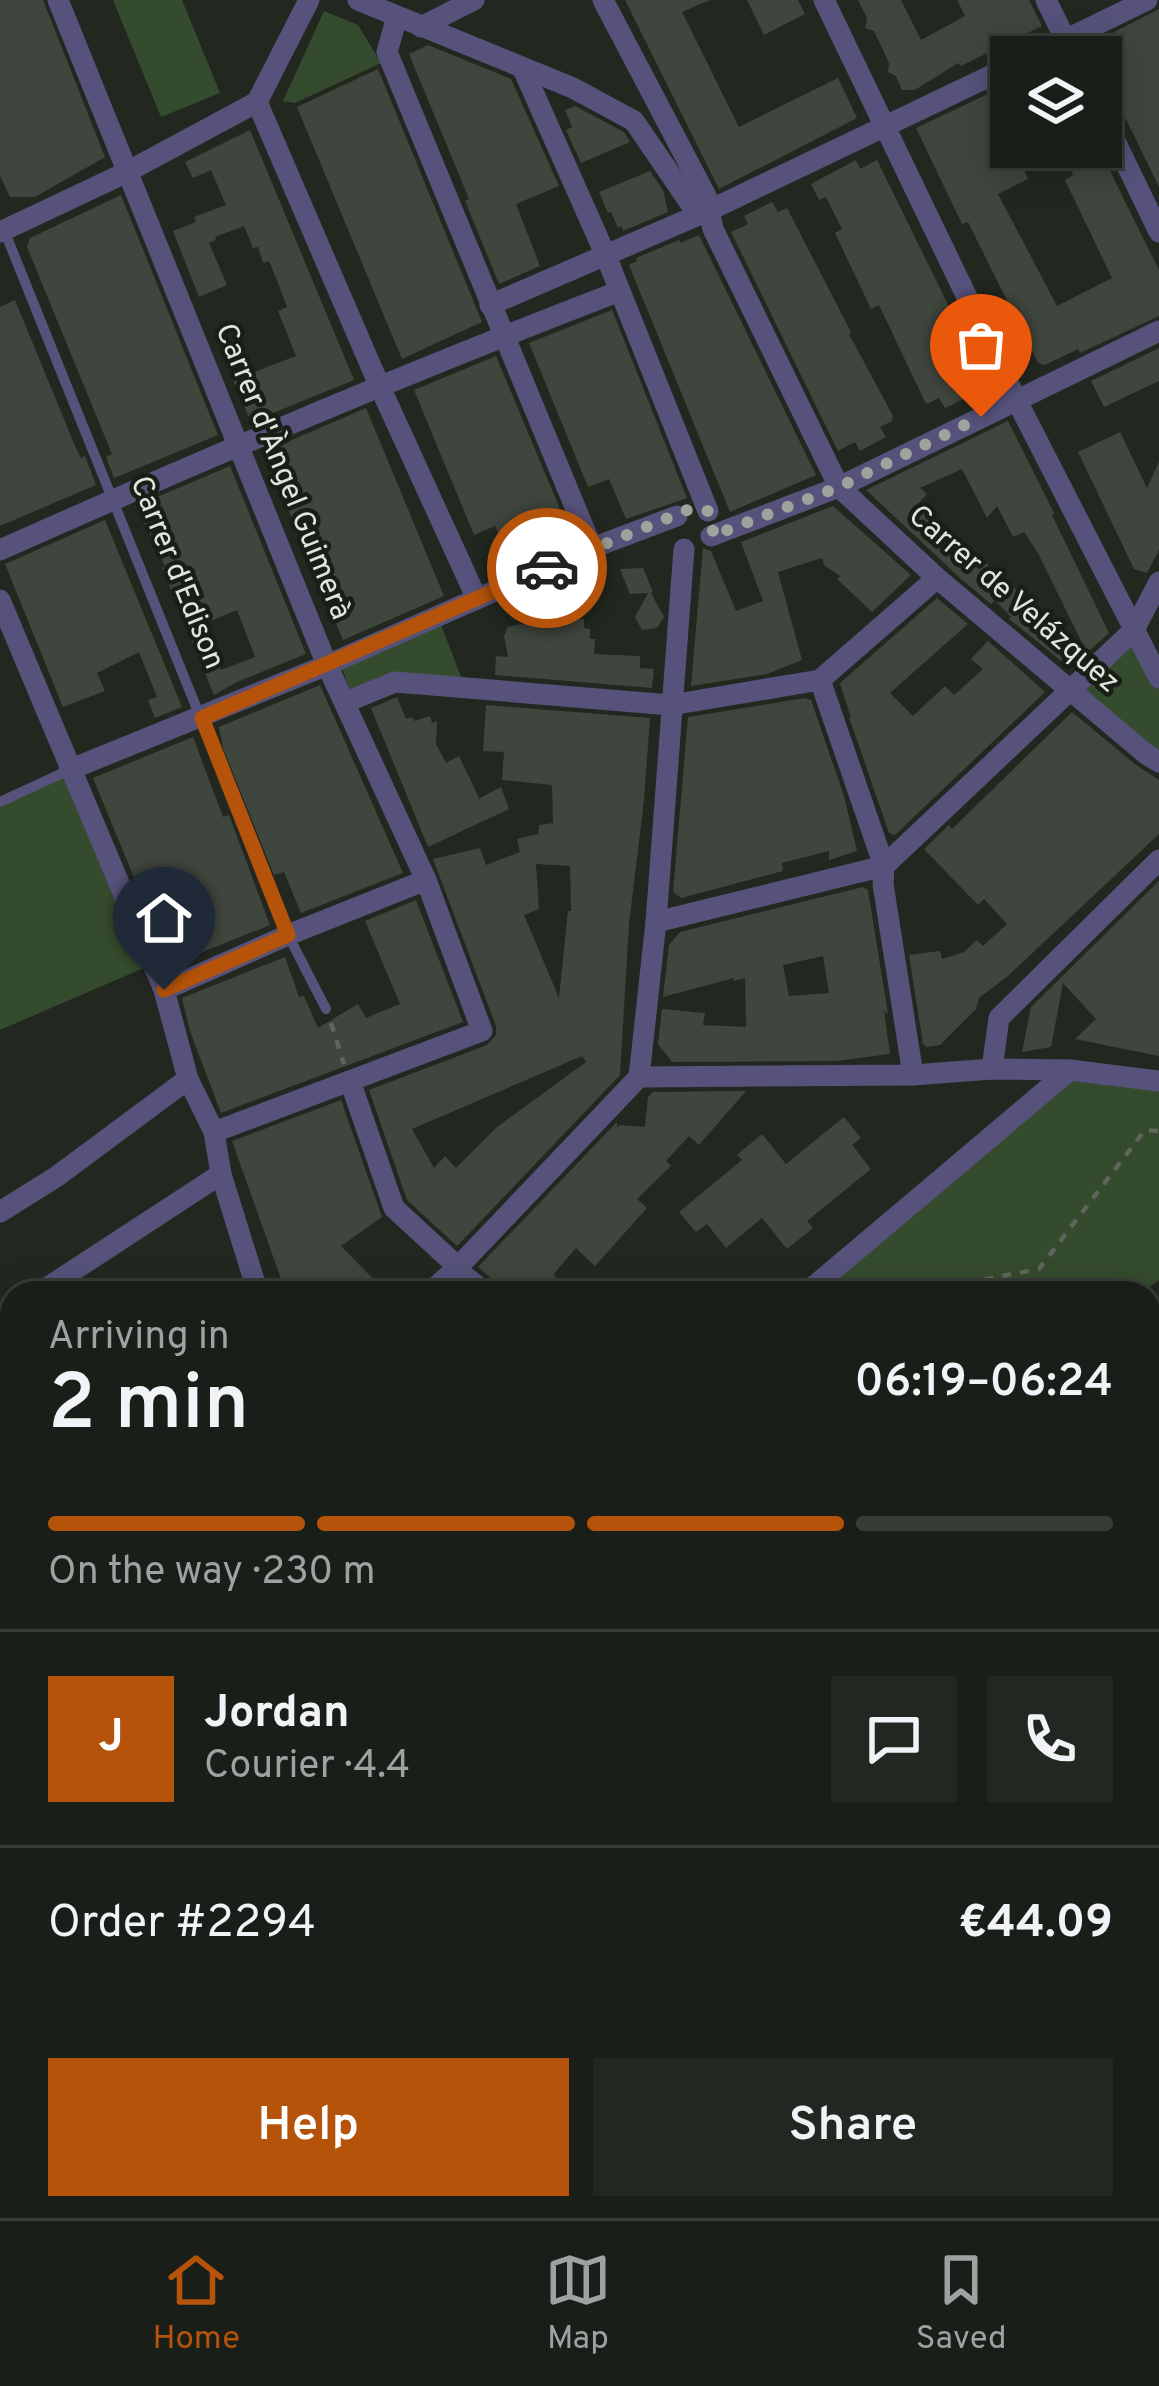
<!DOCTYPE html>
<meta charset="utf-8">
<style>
:root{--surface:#1a1e18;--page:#232721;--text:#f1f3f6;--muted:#9fa2a2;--line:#383c37;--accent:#b45309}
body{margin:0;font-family:Overpass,sans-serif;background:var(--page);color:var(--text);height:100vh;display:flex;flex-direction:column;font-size:45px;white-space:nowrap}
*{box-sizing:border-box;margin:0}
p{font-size:39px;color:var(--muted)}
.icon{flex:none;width:66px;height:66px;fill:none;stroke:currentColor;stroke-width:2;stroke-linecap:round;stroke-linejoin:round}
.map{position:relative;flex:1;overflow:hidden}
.panel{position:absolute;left:0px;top:1281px;width:1161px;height:939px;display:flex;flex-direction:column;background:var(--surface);border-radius:36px 36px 0 0;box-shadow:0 6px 30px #0003,0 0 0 3px var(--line)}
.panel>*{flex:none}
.controls{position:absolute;left:990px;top:36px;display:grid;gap:24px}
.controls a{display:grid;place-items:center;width:132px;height:132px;border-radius:0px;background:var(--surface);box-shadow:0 6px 30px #0003,0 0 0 3px var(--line);font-size:60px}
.pin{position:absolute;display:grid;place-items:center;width:102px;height:102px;color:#fff;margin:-123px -51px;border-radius:50% 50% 50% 0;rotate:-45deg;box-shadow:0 0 12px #0007}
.pin .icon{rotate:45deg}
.courier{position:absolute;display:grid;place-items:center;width:120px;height:120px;margin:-60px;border:9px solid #b45309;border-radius:50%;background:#fff;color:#222;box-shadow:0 3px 15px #0007}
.headline em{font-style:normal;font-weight:600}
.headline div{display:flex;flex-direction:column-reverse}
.headline{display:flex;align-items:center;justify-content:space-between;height:204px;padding:0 48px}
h1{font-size:78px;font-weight:600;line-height:90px}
.bar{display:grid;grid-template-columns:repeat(4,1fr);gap:18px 12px;align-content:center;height:144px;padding:0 48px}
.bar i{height:15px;border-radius:9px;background:var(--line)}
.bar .on{background:var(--accent)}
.bar p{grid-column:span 4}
.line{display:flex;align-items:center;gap:30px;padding:0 48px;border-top:3px solid var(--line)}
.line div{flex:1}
.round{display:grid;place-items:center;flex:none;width:126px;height:126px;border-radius:0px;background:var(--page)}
.button{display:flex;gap:24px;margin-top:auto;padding:24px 48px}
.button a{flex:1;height:138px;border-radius:0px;background:var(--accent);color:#fff;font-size:48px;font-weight:600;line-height:138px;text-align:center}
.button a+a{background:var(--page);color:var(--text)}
.dock{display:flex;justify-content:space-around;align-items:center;height:168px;border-top:3px solid var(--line);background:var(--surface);font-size:33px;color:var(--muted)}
.dock a{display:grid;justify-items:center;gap:6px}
.dock .on{color:var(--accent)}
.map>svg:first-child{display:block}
.green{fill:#354b2d}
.building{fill:#3f463d;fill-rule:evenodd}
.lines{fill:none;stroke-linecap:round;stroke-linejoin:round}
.path{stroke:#5f655d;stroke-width:4.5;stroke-dasharray:9 9;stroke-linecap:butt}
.service{stroke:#56527b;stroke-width:10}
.pedestrian{stroke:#56527b;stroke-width:16}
.minor{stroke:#56527b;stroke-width:21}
.done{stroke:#9ea39c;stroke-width:12;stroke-dasharray:0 21.6}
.route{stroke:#b45309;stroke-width:15}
.labels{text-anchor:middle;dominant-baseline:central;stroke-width:9;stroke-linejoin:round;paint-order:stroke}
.street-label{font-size:30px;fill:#e1e5df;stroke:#191f17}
</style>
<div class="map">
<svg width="1159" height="2218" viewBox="0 0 1159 2218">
<rect width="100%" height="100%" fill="#222820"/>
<g class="green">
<path d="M113 0H182L220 93 161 117Z"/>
<path d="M324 11 358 25 381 63 295 103 283 101Z"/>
<path d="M440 622 461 677 351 692 341 666Z"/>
<path d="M1134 630 1159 678V762L1072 690Z"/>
<path d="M71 774 153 964 0 1030V805Z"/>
<path d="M1070 1070 1159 1081V1280L1141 1293H806Z"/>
<path d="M12 1797V1993L0 1999V1803Z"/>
<path d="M0 2170 12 2176V2208H51L60 2218H0Z"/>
<path d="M298 2208H462L460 2218H298Z"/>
</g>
<g class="building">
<path d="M0 0H43L105 157 35 197H10L0 176Z"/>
<path d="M625 0H710L682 12 739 127 838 78 857 118 719 189Z"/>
<path d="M747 0H798L805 14 764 35Z"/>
<path d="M858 0H901L921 40 965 16 957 0H1029L1042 26 961 66 958 63 915 90H902L896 76 888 72 889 63 874 31 865 28 867 18Z"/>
<path d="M1159 9V187L1101 68V57H1095L1089 45Z"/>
<path d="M428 45 511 79 559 186 516 204 540 266 499 284 465 201 469 199 409 54Z"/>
<path d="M378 69 482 322 402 359 297 107Z"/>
<path d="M1011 83V130L999 136 1014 166 1021 163 1028 179 998 194 1057 306 1112 278 1065 180 1073 175 1060 147H1098L1159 270V316L1080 353 1078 349 1045 365 1038 363 968 222 962 224 916 128Z"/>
<path d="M575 106 624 132 630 142 581 163 566 130 572 127 565 110Z"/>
<path d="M250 130 354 380 251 422 233 380 296 356 278 311 287 307 280 288 269 261 263 263 258 247 253 248 244 226 215 237 216 240 209 243 227 285 199 297 173 231 196 222 194 217 226 205 211 170 193 178 185 162Z"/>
<path d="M856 160 860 169 877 160 984 378 966 388 970 396 945 408 939 398 927 404 925 402 879 305 871 309 835 233 842 229 826 197 819 200 811 184Z"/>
<path d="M650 171 663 190 668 212 623 231 621 226 618 228 611 212 608 213 599 192Z"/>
<path d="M121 195 218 435 114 478 106 457 112 454 27 247 30 238Z"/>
<path d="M772 202 778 212 787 208 851 332 849 334 893 416 892 421 880 427 886 437 860 451 855 442 838 451 731 232 748 224 744 216Z"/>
<path d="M699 235 816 475 730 512 629 265 637 261 636 258 679 240 681 243Z"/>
<path d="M15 300 75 446 81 458 85 456 96 485 0 526V307Z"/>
<path d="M612 310 687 498 626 519 609 479 588 487 529 343Z"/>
<path d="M1159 348V381L1104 407 1091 381Z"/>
<path d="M496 356 573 540 512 567 495 526 474 535 414 390Z"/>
<path d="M366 408 444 596 343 640 264 452Z"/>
<path d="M1008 421 1054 513 1052 515 1109 633 1070 668 1009 619 1011 617 995 600 991 604 960 578 866 490ZM962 469 987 518 997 506 1013 537 1024 532 1038 553 1086 651 918 504 927 494 920 488Z"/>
<path d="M1120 432 1147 488 1159 462V550L1147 573 1134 569 1078 452Z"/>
<path d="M230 466 306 654 237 682 214 695 162 568 165 566 136 506ZM237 610 255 657 221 670 203 624Z"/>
<path d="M833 506 911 575 872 612 837 579 840 576 824 565 822 558 778 572 802 660 767 674 691 686 703 548 711 551 736 611 763 601 741 542Z"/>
<path d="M105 520 182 707 155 718 148 700 157 697 139 652 97 673 105 691 63 707 5 564Z"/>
<path d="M643 568 653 592 651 593 664 617 657 628 642 630 635 617 648 593 630 594 620 569Z"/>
<path d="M937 598 968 624 890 693 913 716 945 686 954 695 983 669 971 659 988 641 1045 692 895 835 889 833 849 717 851 718 840 683Z"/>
<path d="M556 611 579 612V619H584V628L590 629V639H595L594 654 640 656V668L654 669 652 688 495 675 496 656 508 657 504 636 508 627 521 624 541 626 556 617Z"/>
<path d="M320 685 403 873 301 913 284 872 274 875 223 748 219 727Z"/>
<path d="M397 697 406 719 412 717 414 721 430 716 432 723 437 721 436 744 446 763 459 756 480 800V798L501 787 509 809 428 847 371 708Z"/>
<path d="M805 698 811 700 844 796 857 851 829 860V851L782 863 783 871 681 898 673 892 688 717Z"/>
<path d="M486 705 650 718 644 800 629 924 620 1075 457 1246 407 1200 369 1090 487 1045 496 1035V1026L433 859 480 848 486 865 520 852 517 839 538 834 539 825 553 823 552 785 502 780 504 752 483 751ZM536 864 570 866 571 911H568L559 998 524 915 539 909ZM582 1056 586 1062 497 1127 456 1168 445 1156 434 1168 412 1129Z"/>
<path d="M1072 712 1136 765 1159 780V834L1008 976 979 998 976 1009 940 1045 927 1047 923 1044 909 955 940 951 942 959 964 952 977 940 983 946 1007 924 984 899 978 905 924 849 949 825 952 829Z"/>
<path d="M193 737 223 817 229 815 270 925 170 965 93 778Z"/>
<path d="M1159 881V1056L1075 1039 1096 1019 1063 983 1051 1047 1022 1052 1031 1007Z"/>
<path d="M863 887 868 890 888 1014 884 1011 890 1054 836 1061 672 1062 658 1044 662 1009 705 1013 703 1025 746 1027 745 978 734 981V978L663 997 669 945 680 932ZM823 956 829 993 789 996 783 965Z"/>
<path d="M416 900 463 1022 221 1113 190 1031 182 998 285 957 299 997 304 996 318 1028 358 1004 366 1018 400 1004 365 921Z"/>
<path d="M746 1091 699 1145 689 1136 666 1161 671 1166 637 1199 647 1208 595 1266 576 1248 553 1275 556 1277 541 1293 526 1278 510 1293H502L498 1284 478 1267 617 1122V1128L620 1125 645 1127 648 1097 653 1092Z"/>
<path d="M341 1100 382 1217 341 1246 387 1293H351L339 1281 324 1293H286L232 1141Z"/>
<path d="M844 1117 861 1138 852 1145 871 1169 807 1221 813 1228 787 1249 762 1218 726 1248 707 1224 696 1232 679 1212 742 1160 737 1155 762 1134 786 1164Z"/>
</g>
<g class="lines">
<g class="path">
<path d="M331 1023 344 1064"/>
<path d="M914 1293 1039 1269 1145 1130 1159 1131"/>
<path d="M371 2218V2208"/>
<path d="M388 2218 410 2208"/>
</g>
<g class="service">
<path d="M4 230 288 935 326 1009"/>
<path d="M0 802 69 770"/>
</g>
<path class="pedestrian" d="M458 1267 489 1293"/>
<g class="minor">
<path d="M58 0 327 665 426 880 482 1031 214 1132"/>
<path d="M358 0 573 88 634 121 692 206 710 210"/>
<path d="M603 0 706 196 713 229 839 487 937 578 1146 754 1159 762"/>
<path d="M824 0 1016 399 1159 678"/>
<path d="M1046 0 1074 57"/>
<path d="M397 17 387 52 592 548"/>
<path d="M421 27 474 0"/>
<path d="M1030 57 1147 0"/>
<path d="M523 69 606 256 708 511"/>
<path d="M257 102 380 387 477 599"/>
<path d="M257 102 309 0"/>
<path d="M1101 112 1159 232"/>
<path d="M0 232 127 172 257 102"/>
<path d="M490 305 710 210 1011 66"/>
<path d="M711 536 839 487 1159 331"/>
<path d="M0 550C204 459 411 371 620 291"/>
<path d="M0 600 164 990 188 1079 214 1132 221 1174 258 1293"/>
<path d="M820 680 884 866 883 884 913 1075"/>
<path d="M346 702 395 682 671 705 820 680 937 578"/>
<path d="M69 770 327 665 592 548 677 516"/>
<path d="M656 922 884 866 1134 630 1159 582"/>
<path d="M164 990 288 935 426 880"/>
<path d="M992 1069 999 1018 1159 860"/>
<path d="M639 1077 656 922 684 549"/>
<path d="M350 1081 394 1208 458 1267"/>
<path d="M0 1212 56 1177 188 1079"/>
<path d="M39 1293 221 1174"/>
<path d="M429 1293 458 1267 639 1077 913 1075 992 1069 1070 1070 1159 1081"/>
<path d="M806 1293 1070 1070"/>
<path d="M0 1319 12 1311"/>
<path d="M0 1405 12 1426"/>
<path d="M1149 1586 1159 1590"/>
<path d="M0 1587 12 1579"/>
<path d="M1149 1853 1159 1842"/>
<path d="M0 2062 12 2056"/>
<path d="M0 2160 12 2165"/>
<path d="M1149 2191 1159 2209"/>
<path d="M68 2208 78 2218"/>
<path d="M281 2208V2218"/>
<path d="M815 2208 818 2218"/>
<path d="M473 2218 475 2208"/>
<path d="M690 2218 710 2208"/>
</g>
</g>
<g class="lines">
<path class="done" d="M547 568 692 508 708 511 714 524 712 536 839 487 981 417"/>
<path class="route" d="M164 990 288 935 202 718 547 568"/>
</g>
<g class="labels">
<g class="street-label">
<text transform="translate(282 472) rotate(68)">Carrer d'Àngel Guimerà</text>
<text transform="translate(176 573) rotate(68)">Carrer d'Edison</text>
<text transform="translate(1013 600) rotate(41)">Carrer de Velázquez</text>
</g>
</g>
</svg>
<div class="controls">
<a><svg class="icon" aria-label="layers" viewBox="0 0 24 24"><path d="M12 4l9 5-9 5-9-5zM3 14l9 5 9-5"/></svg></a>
</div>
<div class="pin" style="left:981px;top:417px;background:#ea580c"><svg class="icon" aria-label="bag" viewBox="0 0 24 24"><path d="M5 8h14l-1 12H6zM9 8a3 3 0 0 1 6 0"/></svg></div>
<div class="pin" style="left:164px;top:990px;background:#1f2937"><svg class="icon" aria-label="home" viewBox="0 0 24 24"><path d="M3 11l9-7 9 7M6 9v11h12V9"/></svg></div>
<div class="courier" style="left:547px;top:568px"><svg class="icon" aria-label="car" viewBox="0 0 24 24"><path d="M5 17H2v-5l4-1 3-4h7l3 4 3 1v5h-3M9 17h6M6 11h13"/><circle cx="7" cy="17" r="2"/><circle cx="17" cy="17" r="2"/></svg></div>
<section class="panel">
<div class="headline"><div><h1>2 min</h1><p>Arriving in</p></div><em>06:19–06:24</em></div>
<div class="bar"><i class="on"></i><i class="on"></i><i class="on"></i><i></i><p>On the way · 230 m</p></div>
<div class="line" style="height:216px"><b class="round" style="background:var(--accent);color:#fff">J</b><div><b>Jordan</b><p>Courier · 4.4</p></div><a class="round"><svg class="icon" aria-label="chat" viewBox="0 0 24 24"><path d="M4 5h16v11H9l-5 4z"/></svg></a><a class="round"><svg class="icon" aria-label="phone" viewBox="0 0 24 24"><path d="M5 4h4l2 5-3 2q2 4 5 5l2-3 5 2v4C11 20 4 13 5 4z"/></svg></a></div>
<div class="line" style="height:156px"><div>Order #2294</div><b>€44.09</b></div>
<div class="button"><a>Help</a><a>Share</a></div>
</section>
</div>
<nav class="dock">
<a class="on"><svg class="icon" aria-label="home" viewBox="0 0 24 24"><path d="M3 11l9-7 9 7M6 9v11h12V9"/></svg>Home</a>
<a><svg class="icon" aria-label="map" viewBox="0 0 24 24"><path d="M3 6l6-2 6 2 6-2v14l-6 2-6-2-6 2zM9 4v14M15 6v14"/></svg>Map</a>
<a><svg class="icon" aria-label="saved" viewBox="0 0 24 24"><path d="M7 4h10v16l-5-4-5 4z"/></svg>Saved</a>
</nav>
